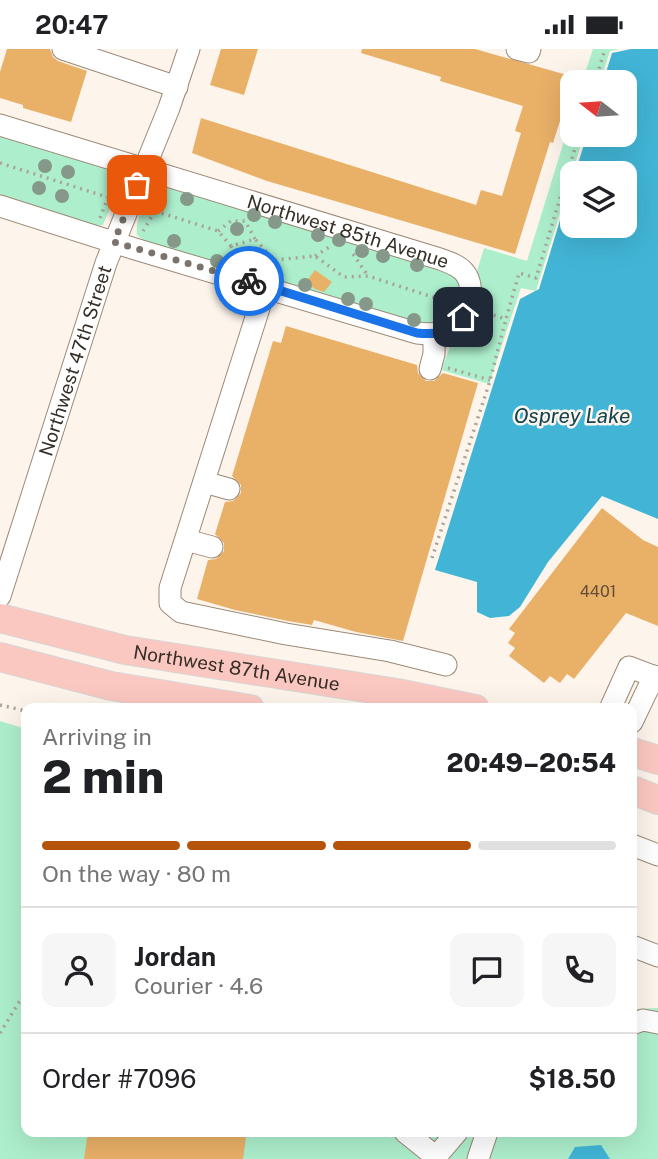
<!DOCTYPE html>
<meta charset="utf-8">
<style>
:root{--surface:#fff;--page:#f6f6f6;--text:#202124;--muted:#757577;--line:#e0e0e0;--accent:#b45309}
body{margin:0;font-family:"Public Sans",sans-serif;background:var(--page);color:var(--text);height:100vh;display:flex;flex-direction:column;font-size:26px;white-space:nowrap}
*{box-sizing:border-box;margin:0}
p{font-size:23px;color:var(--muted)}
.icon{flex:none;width:38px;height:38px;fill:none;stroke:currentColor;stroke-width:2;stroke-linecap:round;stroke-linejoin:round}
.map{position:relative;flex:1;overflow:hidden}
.details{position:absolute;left:21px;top:654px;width:616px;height:434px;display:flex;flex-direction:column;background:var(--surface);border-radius:14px;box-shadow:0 7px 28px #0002}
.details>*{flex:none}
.needle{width:46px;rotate:287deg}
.tools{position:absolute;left:560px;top:21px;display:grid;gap:14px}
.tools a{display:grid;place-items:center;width:77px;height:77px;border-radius:14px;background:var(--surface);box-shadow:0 7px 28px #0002;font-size:35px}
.pin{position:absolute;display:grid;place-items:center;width:60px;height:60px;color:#fff;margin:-30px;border-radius:14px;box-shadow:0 4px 10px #0006}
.courier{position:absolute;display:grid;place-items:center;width:70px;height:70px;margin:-35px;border:5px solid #1a73e8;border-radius:50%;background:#fff;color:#222;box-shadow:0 2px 9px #0007}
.head em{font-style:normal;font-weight:800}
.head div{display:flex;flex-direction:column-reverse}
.head{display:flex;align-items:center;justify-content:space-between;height:119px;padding:0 21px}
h1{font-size:46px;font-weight:800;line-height:52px}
.bar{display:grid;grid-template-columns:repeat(4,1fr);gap:10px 7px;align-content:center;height:84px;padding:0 21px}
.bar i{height:9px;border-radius:5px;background:var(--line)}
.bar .selected{background:var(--accent)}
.bar p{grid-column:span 4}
.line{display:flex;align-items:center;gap:18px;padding:0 21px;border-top:2px solid var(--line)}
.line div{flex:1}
.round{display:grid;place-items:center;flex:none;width:74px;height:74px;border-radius:14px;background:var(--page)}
.status{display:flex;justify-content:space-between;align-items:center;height:49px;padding:0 35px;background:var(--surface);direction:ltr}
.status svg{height:19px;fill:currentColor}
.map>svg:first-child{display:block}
.green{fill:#adefcd}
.water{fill:#42b5d6}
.building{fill:#e9b068}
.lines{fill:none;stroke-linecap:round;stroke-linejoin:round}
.minor-casing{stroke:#9c8976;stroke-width:23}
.major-casing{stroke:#d7d5d4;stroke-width:30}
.path{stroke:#a9a299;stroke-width:3.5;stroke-dasharray:2 5;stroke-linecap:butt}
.minor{stroke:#fff;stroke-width:21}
.major{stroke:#fbc8c1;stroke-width:28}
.tree{fill:#859889}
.done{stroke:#7c746c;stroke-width:7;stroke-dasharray:0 12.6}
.route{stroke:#1a73e8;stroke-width:9}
.labels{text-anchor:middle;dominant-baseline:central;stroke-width:5;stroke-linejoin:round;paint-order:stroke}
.number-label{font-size:16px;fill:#634f37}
.street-label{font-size:19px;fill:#362f27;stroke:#fdf5ec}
.water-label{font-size:21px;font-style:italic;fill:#114351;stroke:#fdf5ec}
</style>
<div class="status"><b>20:47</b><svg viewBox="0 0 49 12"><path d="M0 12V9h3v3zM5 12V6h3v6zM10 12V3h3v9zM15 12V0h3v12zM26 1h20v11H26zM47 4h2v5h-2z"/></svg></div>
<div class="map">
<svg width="658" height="1110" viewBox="0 0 658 1110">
<rect width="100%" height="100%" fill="#fdf5ec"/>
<g class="green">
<path d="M593 0H620L610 2 600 33H582Z"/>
<path d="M572 66V86H584L536 242 521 239 489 335 441 321 450 298 467 278 478 229 477 222 484 199 527 212Z"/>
<path d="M0 83 115 120 120 134 103 176 96 177 0 149Z"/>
<path d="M157 135 449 221C466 242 462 247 453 271L433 280 144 192 137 186C135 172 146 144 157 135Z"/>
<path d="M0 672 26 680V1083H632V960L658 959V1110H0Z"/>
</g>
<g class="water">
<path d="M631 0H658V470L602 447 548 513 520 558 509 567 490 569 477 563V533L435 521 520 250 539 240 572 132V177H625V124H575L587 86H625V33H603L612 4Z"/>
<path d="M601 1096 610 1110H568L575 1098Z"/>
</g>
<g class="building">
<path d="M7 0H50L53 8 58 12 87 22 71 73 23 59V56L0 49V23Z"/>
<path d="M221 0H258L244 46 210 36Z"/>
<path d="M362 0H475L574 28 553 94 550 93 515 205 267 132 192 104 201 69 476 156 481 141 502 147 521 84 515 82 523 57 440 32 441 28 361 4Z"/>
<path d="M315 221 332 233 324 243 315 240 306 233Z"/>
<path d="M286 277 417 316 418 324 426 332H434L443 324 478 334 403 592 356 583 314 571 312 576 288 572 235 561 197 550 208 511 216 510 224 502V494L215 485 225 453 233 452 241 444V436L232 427 273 292 281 294Z"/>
<path d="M602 459 643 491 658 498V577L626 564 574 630 567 625 560 634 550 627 544 634 509 607 515 599 508 594 515 584 509 580Z"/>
<path d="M88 1083H218L246 1088 243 1110H84Z"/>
</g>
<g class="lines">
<defs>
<g id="minor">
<path d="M63 0 177 38"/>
<path d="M517 0 529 3 530 0"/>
<path id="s1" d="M0 76 440 210C448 213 458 216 464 223 478 239 467 272 450 281 440 286 428 285 417 284L135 200 0 157"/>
<path d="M266 237 170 539V554L181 563 286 585 390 602 446 616"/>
<path d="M430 320 434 305V285"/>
<path d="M204 433 229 440"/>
<path d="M186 491 212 498"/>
<path id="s2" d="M0 547 106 214 169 59 189 0"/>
<path d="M610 660 629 618 658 629"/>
<path d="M632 673 654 627"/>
<path d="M632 796 658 806"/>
<path d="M632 897 658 907"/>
<path d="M632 975 643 971 658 974"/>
<path d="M405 1083 436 1108"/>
<path d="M434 1110 457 1083"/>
<path d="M478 1110 487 1083"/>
</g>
<g id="major">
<path id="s3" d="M0 569 125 601 397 644 475 660"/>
<path d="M0 608 111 637 250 660"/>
<path d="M632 703 658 711"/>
<path d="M632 741 658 751"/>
</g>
</defs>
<use href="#minor" class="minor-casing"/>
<use href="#major" class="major-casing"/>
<g class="path">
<path d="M595 33 605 0"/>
<path d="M0 114 107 148"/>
<path d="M155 162 218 182 231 197 255 190 274 211 315 207 344 228 368 227 448 253"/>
<path d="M100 169 115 130"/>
<path d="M143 182 155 162 161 146"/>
<path d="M218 182 231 172H245L255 190"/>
<path d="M231 197 238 211"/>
<path d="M353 205 368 227"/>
<path d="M315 207 331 197"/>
<path d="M487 264 506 270 519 224 536 229 579 86"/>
<path d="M448 319 490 331"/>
<path d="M432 509 489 335 506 270"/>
<path d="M0 656 26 662"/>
<path d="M0 984 26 942"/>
</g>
<use href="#minor" class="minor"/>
<use href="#major" class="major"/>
</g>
<g class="tree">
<circle cx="45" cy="117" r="7"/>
<circle cx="68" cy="123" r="7"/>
<circle cx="39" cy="139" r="7"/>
<circle cx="62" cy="147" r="7"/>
<circle cx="187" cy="150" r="7"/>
<circle cx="254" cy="166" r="7"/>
<circle cx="275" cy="173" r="7"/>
<circle cx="237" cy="180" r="7"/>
<circle cx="318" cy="186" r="7"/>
<circle cx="339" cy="191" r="7"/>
<circle cx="174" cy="192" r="7"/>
<circle cx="362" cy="202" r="7"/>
<circle cx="383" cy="207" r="7"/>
<circle cx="251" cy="209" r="7"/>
<circle cx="217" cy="212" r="7"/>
<circle cx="417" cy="216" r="7"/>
<circle cx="238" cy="218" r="7"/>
<circle cx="257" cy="225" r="7"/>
<circle cx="305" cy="236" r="7"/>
<circle cx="348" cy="250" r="7"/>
<circle cx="366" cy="255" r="7"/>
<circle cx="414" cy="271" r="7"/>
</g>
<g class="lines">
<path class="done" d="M137 136 114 193 249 232"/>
<path class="route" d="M249 232 417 284C437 286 451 284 463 268"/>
</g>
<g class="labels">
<g class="number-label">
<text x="598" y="542">4401</text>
</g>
<g class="street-label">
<text stroke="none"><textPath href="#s1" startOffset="364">Northwest 85th Avenue</textPath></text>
<text stroke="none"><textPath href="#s2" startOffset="247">Northwest 47th Street</textPath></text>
<text stroke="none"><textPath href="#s3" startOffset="242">Northwest 87th Avenue</textPath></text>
</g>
<g class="water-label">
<text x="572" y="366">Osprey Lake</text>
</g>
</g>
</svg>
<div class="tools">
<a><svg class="needle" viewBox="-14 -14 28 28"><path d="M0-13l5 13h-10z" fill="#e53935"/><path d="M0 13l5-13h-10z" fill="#757577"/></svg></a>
<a><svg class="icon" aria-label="layers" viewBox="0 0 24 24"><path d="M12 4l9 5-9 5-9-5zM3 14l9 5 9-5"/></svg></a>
</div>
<div class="pin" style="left:137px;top:136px;background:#ea580c"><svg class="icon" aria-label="bag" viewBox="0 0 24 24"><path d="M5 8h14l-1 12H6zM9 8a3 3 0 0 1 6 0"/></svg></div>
<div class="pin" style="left:463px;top:268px;background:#1f2937"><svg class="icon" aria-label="home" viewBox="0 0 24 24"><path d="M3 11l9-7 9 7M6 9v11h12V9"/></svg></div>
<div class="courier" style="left:249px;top:232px"><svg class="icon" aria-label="bike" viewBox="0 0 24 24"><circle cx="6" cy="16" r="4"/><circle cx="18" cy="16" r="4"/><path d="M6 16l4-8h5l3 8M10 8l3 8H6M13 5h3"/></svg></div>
<section class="details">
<div class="head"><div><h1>2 min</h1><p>Arriving in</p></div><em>20:49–20:54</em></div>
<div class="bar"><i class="selected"></i><i class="selected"></i><i class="selected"></i><i></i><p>On the way · 80 m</p></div>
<div class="line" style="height:126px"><a class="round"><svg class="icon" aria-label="person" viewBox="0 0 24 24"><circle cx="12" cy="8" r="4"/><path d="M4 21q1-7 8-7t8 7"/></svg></a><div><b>Jordan</b><p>Courier · 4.6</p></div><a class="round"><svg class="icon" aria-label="chat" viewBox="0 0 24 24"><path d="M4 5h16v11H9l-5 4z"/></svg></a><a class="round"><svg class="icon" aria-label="phone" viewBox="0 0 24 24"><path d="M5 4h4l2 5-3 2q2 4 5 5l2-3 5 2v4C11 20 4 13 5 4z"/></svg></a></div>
<div class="line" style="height:91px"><div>Order #7096</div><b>$18.50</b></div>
</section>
</div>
